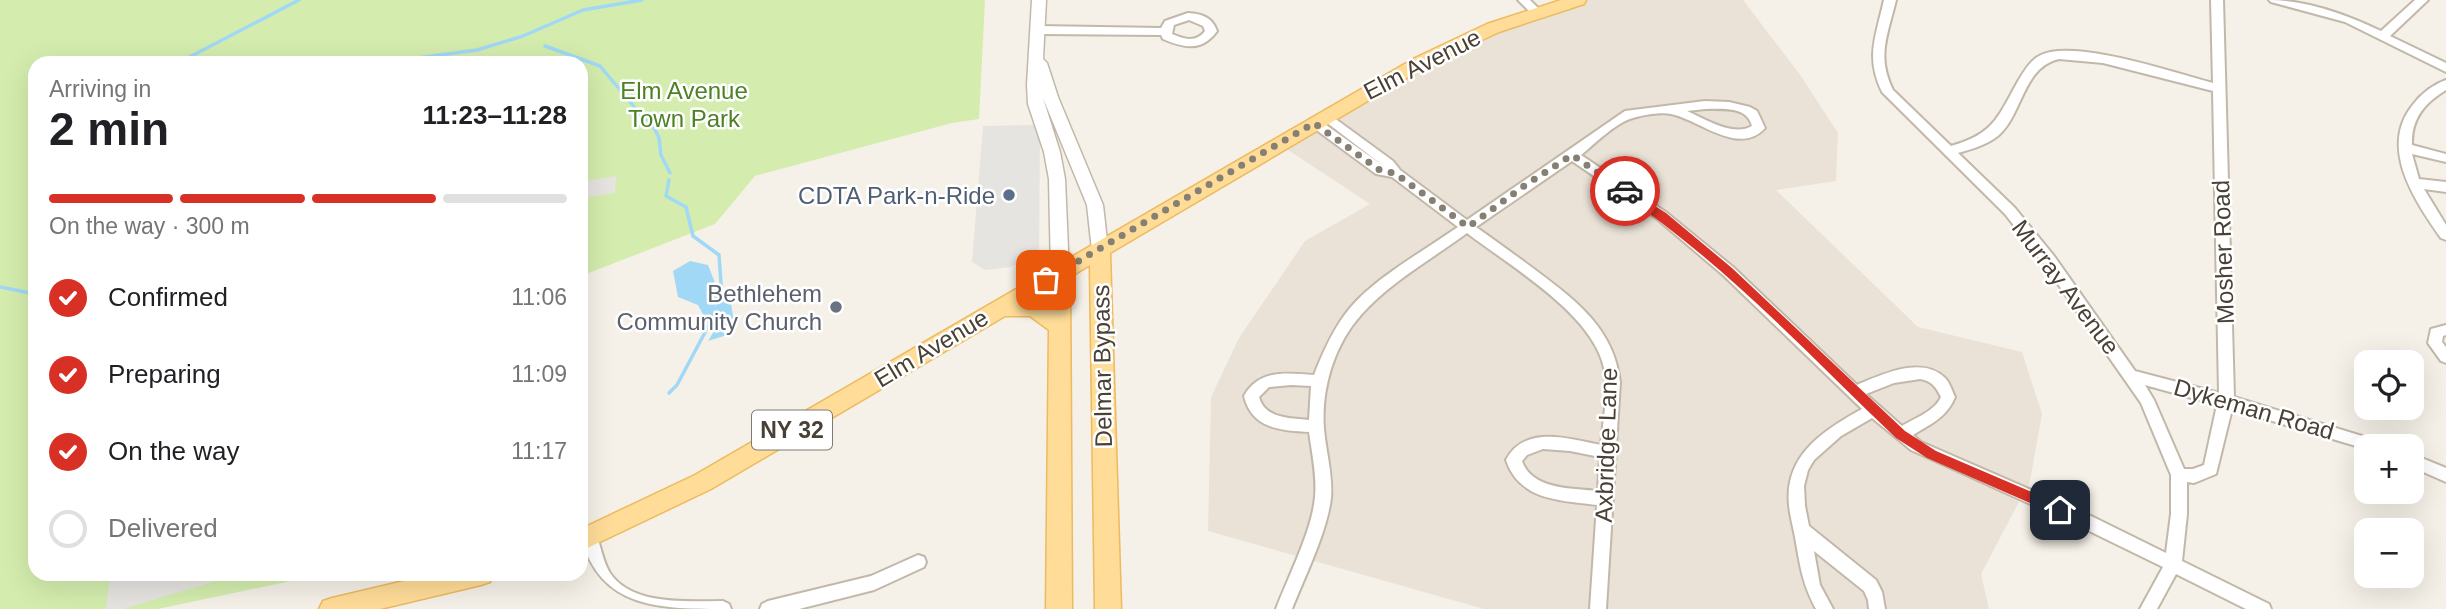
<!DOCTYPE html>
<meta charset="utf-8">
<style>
:root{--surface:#fff;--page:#f2f2f2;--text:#202124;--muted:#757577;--line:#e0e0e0;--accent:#d93025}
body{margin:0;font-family:Arial,sans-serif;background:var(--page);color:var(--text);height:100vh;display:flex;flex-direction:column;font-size:26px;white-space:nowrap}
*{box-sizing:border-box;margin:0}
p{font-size:23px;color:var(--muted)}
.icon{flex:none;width:38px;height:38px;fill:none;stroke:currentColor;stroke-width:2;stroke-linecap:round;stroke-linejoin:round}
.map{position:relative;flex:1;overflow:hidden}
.details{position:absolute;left:28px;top:56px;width:560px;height:525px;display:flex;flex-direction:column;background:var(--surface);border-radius:21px;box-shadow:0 7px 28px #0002}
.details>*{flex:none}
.fabs{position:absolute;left:2354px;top:350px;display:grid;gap:14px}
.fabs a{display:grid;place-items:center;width:70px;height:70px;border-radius:14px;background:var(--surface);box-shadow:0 7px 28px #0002;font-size:35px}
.pin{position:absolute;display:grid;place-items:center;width:60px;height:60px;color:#fff;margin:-30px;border-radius:14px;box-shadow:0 4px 10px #0006}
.courier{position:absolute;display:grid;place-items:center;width:70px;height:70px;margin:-35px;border:5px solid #d93025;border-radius:50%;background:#fff;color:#222;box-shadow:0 2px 9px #0007}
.overview em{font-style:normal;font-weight:600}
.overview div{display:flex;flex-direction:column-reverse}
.overview{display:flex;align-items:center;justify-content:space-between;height:119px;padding:0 21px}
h1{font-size:46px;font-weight:600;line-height:52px}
.bar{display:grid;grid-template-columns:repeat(4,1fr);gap:10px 7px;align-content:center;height:84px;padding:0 21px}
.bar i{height:9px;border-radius:5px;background:var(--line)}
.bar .active{background:var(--accent)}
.bar p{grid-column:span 4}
ol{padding:0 21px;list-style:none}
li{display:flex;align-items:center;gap:21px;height:77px}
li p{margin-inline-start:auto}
li .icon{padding:7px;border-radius:50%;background:var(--accent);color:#fff;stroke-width:4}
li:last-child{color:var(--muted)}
li i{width:38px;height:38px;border:4px solid var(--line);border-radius:50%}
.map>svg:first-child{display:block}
.residential{fill:#eae2d6}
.green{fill:#d4edae}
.parking{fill:#e6e4e0}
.water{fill:#a0d8f6}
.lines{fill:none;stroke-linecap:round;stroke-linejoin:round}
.stream{stroke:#a0d8f6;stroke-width:3.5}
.minor-casing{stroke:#c2b8aa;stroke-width:4}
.tertiary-casing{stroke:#c2b8aa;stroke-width:3}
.primary-casing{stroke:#edba5e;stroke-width:3}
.minor{fill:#fff;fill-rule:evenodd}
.tertiary{fill:#fff;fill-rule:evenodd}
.primary{fill:#ffdc98;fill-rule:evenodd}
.route{fill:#d93025}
.done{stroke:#867f74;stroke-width:7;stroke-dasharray:0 12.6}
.service-dot{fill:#5c6f8a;stroke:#fff;stroke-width:2.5}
.worship-dot{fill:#6b7280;stroke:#fff;stroke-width:2.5}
.labels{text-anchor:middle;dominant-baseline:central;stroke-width:5;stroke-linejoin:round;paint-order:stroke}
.shield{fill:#fff;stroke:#807a72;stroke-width:2}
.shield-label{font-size:23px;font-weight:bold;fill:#4a4136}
.street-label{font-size:24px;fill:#4a4136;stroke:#fff}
.park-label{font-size:24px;fill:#4c8124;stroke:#fff}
.service-label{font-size:24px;fill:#4e5e75;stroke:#fff;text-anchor:end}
.worship-label{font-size:24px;fill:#5b616d;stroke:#fff;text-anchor:end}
</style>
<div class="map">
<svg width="2446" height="609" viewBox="0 0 2446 609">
<rect width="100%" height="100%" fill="#f5f1e8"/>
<path class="residential" d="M1578 0H1743L1801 76 1838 133 1836 181 1776 190 1918 327 2022 352 2042 414 2030 481 1981 574 1989 609H1484L1208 531 1211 397 1239 338 1305 241 1370 204 1279 144 1433 55Z"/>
<path class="green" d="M0 0H985L979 119 952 123 755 176 715 224 581 276V63H35V574H309L310 577 158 609H0Z"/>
<g class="parking">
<path d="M1033 125 1040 138 1039 253 1010 267 985 270 972 262 983 126Z"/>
<path d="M616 176 615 193 581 198V182Z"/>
<path d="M110 574H239L123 609H106Z"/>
</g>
<path class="water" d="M690 261 708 265 717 288 731 303 734 323 727 335 708 341 713 333 698 305 678 297 673 271Z"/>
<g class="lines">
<g class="stream">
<path d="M545 46 600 66 641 115 652 123 659 138 661 155 670 173"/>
<path d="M178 63 299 0"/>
<path d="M380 63 477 50 523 36 583 10 642 0"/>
<path d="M669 180 666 196 686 207 693 236 719 255 722 297"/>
<path d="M0 287 35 294"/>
<path d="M669 393 677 385 710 323"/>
</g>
<defs>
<g id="minor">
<path d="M1518 0H1530L1542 12 1540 14H1532Z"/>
<path d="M1884 0H1896C1888 34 1876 56 1893 90L1951 146C1993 134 1997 119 2017 83 2023 73 2030 60 2041 55 2076 39 2175 73 2213 83L2211 0H2223L2234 397 2375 440 2380 442 2383 446H2366V449L2232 409 2216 474 2194 483 2187 482V514L2182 561 2269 604 2271 609H2246L2176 574 2157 609H2140L2163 567 2079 526 1911 450 1872 418 1841 436 1814 460 1808 470 1804 486 1805 506 1809 526 1876 580 1882 592 1885 609H1869L1868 600 1864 591 1814 551 1820 585 1833 609H1816C1802 583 1800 565 1795 537 1793 526 1790 516 1789 505 1784 455 1824 430 1862 409L1723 275 1657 219 1572 161 1476 227C1497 242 1518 257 1538 272 1578 302 1614 330 1620 382L1606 609H1590L1597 505C1560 500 1520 501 1506 460 1525 424 1569 439 1601 445 1603 420 1609 393 1604 368 1593 314 1510 266 1467 233 1432 259 1390 282 1361 315 1334 345 1321 389 1324 429 1326 452 1333 475 1331 498 1327 532 1305 576 1292 609H1276C1288 577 1312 531 1315 497 1317 476 1312 454 1309 432 1280 430 1252 429 1244 396 1259 369 1287 373 1314 375 1323 352 1334 327 1350 308 1375 278 1425 250 1458 227L1392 177 1376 174 1311 126 1309 123 1311 120H1319L1385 167 1322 119 1320 116 1326 112 1393 161 1400 170 1467 220 1625 111 1705 101 1729 102 1750 107 1757 111 1765 128C1739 157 1698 119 1671 114 1661 112 1643 115 1633 118 1615 123 1596 143 1581 155L1667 213 1733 267 1857 385C1881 375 1922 355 1945 378 1950 383 1952 391 1955 397 1947 417 1931 424 1913 435L1921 442 2091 516 2166 553 2171 514V475L2141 403 2044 264 2005 214 1882 92C1865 57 1876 36 1884 0ZM2059 59 2103 63 2213 91 2219 393 2135 371 2054 256 2015 208 1958 153C1972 149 1987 145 1999 135 2023 113 2023 67 2059 59ZM1705 109C1722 109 1747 106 1752 126 1733 137 1705 119 1687 111ZM1920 379C1932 381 1936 387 1941 397 1935 411 1915 418 1902 426L1866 394 1894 383ZM1291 385 1311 386 1309 420C1290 418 1265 419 1259 397L1269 387ZM2145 385 2217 405 2204 465 2193 469H2184L2154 400ZM1543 449 1570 451 1600 457 1598 491C1573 488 1532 490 1522 461L1527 455Z"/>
<path d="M2269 0C2308 0 2347 15 2381 31L2415 0H2428L2390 36 2446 63V72L2345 22 2271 2Z"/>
<path d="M1188 13C1202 14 1212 17 1217 31 1202 52 1184 48 1163 39L1161 35 1039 34 1033 30 1039 26 1161 28 1165 21ZM1189 20 1203 26 1205 31C1196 43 1184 39 1172 34L1174 25Z"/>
<path d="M2446 80V90C2425 103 2411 118 2412 145L2446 154V162L2412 154 2419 179 2446 182V192L2424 189 2446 225V240L2441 238C2415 201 2379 148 2412 106 2420 95 2432 85 2446 80Z"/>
<path d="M2446 325V335L2443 336 2442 342 2446 347V363L2441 361 2428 343 2431 329Z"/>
<path d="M2412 454 2446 468V482L2412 467Z"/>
<path d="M589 530 595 532C601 545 602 560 610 573 632 606 688 601 723 601L729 604 731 609C658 609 601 609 581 537L583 532Z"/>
<path d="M918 555 924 557 926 562 924 567 874 590 799 609H760L762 604 768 601 871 576Z"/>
</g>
<path id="tertiary" d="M1032 0H1046L1043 59 1047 63 1058 97 1103 205 1108 250 1100 256 1092 250 1087 205 1043 98 1060 152 1065 179 1069 272 1066 276H1054L1051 272 1049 179 1044 152 1028 104 1027 85Z"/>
<g id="primary">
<path d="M1561 0H1586L1584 4 1499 32 1427 66 1110 253 1121 609H1095L1090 265 1070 277 1072 609H1046L1049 330 1030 316H1005L711 489 581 551V529L695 475 1415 58 1487 24ZM1050 289 1049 307 1030 301Z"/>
<path d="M434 574H493L490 582 481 585 380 609H319L323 601 332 598Z"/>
</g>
</defs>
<use href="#minor" class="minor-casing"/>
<use href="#tertiary" class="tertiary-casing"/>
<use href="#primary" class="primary-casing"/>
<use href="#minor" class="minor"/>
<use href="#tertiary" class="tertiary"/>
<use href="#primary" class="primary"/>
</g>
<path class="route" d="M1625 187 1666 213 1732 268 1905 431 1936 451 2064 506V514H2055L1927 458 1896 438C1808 354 1723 262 1621 194V188Z"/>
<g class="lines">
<path class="done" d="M1046 280 1314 123 1381 171 1395 173 1468 227 1524 186 1572 155 1625 191"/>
</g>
<circle class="service-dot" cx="1009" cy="195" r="7"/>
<circle class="worship-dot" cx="836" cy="307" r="7"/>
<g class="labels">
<rect class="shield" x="752" y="410.5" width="80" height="39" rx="5"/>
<g class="shield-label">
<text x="792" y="430">NY 32</text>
</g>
<g class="street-label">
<text transform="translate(1422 64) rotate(-27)">Elm Avenue</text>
<text transform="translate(2223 252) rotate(-92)">Mosher Road</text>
<text transform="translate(2066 287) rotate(53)">Murray Avenue</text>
<text transform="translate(931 348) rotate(-31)">Elm Avenue</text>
<text transform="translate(1102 366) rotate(-91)">Delmar Bypass</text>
<text transform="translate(2254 409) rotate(16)">Dykeman Road</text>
<text transform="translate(1606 445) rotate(-88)">Axbridge Lane</text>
</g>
<g class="park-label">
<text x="684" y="90">Elm Avenue<tspan x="684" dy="28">Town Park</tspan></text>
</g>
<g class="service-label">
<text x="995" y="195">CDTA Park-n-Ride</text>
</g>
<g class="worship-label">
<text x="822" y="293">Bethlehem<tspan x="822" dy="28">Community Church</tspan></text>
</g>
</g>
</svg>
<div class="fabs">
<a><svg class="icon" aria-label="locate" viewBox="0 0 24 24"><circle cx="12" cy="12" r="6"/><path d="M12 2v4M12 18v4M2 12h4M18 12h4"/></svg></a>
<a>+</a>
<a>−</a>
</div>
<div class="pin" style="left:1046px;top:280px;background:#ea580c"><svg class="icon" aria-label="bag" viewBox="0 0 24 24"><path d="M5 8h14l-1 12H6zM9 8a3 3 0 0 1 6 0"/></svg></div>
<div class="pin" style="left:2060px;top:510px;background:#1f2937"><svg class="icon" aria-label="home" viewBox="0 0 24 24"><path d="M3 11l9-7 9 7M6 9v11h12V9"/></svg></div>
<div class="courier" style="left:1625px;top:191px"><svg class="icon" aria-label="car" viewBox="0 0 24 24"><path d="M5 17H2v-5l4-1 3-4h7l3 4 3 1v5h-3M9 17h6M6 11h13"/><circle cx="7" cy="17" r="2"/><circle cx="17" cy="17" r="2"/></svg></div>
<section class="details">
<div class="overview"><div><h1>2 min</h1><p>Arriving in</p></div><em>11:23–11:28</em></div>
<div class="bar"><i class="active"></i><i class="active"></i><i class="active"></i><i></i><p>On the way · 300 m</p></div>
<ol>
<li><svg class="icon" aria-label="check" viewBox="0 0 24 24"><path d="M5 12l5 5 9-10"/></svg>Confirmed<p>11:06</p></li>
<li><svg class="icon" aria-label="check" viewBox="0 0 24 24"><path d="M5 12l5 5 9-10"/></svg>Preparing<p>11:09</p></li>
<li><svg class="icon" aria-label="check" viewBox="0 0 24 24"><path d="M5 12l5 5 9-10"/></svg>On the way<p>11:17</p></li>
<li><i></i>Delivered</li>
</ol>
</section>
</div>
